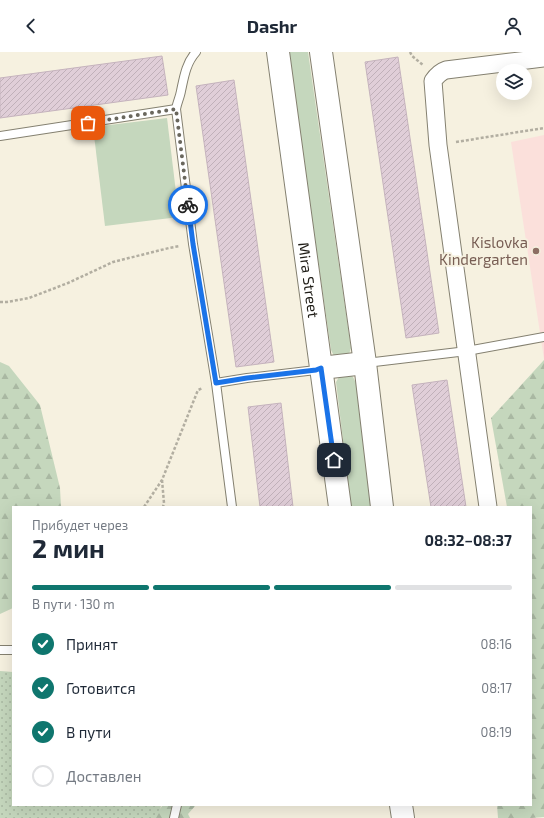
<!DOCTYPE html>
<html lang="ru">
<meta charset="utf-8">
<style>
:root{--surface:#fff;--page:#f2f2f3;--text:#1f2937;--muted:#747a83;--line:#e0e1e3;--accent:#0f766e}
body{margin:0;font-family:"Exo 2",sans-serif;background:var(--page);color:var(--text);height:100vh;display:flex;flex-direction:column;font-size:15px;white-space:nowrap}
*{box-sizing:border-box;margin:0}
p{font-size:13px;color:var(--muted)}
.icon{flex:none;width:22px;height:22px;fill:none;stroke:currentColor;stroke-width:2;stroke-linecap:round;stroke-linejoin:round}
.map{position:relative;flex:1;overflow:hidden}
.sheet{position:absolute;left:12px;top:454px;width:520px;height:300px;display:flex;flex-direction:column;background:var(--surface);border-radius:0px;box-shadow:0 4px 16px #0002}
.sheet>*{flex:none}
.fabs{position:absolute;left:496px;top:12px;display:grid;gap:8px}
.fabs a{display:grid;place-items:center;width:36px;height:36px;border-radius:50%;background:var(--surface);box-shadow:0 4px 16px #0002;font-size:20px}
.pin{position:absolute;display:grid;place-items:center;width:34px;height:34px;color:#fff;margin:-17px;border-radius:8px;box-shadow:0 2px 6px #0006}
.courier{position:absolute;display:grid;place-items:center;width:40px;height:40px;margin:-20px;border:3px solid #1a73e8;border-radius:50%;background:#fff;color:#222;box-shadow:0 1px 5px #0007}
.summary em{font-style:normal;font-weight:700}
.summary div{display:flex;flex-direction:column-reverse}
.summary{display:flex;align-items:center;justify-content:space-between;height:68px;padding:0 20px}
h1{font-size:26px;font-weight:700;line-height:30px}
.bar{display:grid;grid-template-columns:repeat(4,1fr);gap:6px 4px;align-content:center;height:48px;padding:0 20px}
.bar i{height:5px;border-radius:3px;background:var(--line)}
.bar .selected{background:var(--accent)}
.bar p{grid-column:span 4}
ol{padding:0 20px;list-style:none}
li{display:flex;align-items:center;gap:12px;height:44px}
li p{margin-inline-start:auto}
li .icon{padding:4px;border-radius:50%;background:var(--accent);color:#fff;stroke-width:4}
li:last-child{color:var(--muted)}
li i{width:22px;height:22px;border:2px solid var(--line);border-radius:50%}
header{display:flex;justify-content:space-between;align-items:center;height:52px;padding:0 20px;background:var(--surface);font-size:18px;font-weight:700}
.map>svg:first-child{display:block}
.education{fill:#fbe0db}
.grass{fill:url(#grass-dots)}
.forest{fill:url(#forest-firs)}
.park{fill:#c5d7bd}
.building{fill:url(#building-hatch);stroke:#c5b3bd}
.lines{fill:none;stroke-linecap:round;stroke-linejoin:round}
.lane-casing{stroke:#848070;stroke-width:10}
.street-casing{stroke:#848070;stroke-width:19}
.secondary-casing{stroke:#848070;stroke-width:24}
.path{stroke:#b2aea1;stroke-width:2.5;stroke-dasharray:3 2;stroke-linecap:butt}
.lane{stroke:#fff;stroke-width:8}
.street{stroke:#fff;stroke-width:17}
.secondary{stroke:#fff;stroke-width:22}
.done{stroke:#6a675d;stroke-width:4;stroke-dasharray:0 7.2}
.route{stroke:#1a73e8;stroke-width:5}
.education-dot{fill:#8d6e63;stroke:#f6f1e0;stroke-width:1.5}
.labels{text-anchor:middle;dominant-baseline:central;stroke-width:3.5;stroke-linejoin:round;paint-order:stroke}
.education-label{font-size:15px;fill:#785e54;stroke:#f6f1e0;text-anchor:end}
.street-label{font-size:15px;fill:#1f1d17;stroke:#f6f1e0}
</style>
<header><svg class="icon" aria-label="back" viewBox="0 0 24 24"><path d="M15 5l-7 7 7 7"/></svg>Dashr<svg class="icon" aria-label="person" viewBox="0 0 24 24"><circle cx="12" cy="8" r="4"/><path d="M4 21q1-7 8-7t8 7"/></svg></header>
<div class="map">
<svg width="544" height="766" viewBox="0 0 544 766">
<defs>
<pattern id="grass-dots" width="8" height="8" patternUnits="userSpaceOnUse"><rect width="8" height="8" fill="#c5d7bd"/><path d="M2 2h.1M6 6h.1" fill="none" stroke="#a9b8a2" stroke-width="1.8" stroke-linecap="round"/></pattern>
<pattern id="forest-firs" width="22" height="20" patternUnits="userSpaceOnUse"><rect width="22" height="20" fill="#c5d7bd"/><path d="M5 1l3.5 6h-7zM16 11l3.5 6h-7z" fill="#a9b8a2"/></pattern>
<pattern id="building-hatch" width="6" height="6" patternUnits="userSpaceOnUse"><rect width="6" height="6" fill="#e0ced8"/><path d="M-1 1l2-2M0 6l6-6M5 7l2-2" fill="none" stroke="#c0b0b9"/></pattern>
</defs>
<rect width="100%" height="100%" fill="#f6f1e0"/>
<path class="education" d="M544 83V307L511 90Z"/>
<path class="grass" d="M0 619 13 620V753H161L159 766H0Z"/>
<g class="forest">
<path d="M544 308V765L532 766H498L497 753H531V455H507L491 366Z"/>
<path d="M0 310 9 314 40 353 60 436 61 455H13V556L0 562Z"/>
<path d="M163 753H196L188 762 190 766H153Z"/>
</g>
<g class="park">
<path d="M288 0H308L351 296 349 302 334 304 331 298Z"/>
<path d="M167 66 179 165 105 174 93 75Z"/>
<path d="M351 323 353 325 356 331 371 455H351L336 330 339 325Z"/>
</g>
<g class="building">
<path d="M162 4 168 43 0 66V26Z"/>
<path d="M398 5 439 281 406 286 365 10Z"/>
<path d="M234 28 274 310 236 315 196 34Z"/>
<path d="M447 328 466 455H431L412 333Z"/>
<path d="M281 351 293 455H260L248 355Z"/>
</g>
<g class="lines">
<defs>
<g id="lane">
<path d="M176 57C177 51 180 45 181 39 184 25 186 11 196 0"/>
<path d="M0 84 176 57 193 192 216 331 232 455"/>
<path d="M366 311 467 299 544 285"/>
<path d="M216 331 247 326 316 318 320 316"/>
<path d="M0 598H13"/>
<path d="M174 766 177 753"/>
</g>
<path id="street" d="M488 455 438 93 433 29C437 23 440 20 446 18L544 6"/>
<g id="secondary">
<path id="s1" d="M278 0 340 455"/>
<path d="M321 0 365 311 382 455"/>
<path d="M321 316 365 311"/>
<path d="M401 753 403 766"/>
</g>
</defs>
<use href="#lane" class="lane-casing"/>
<use href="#street" class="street-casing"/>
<use href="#secondary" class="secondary-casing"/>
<g class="path">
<path d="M410 0 412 4 423 13"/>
<path d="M456 90 544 76"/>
<path d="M0 250H7L29 246 68 231 113 210 169 196 180 194"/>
<path d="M162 428 164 451 163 455"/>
<path d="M144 455 162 428 198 338 203 336"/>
</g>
<use href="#lane" class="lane"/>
<use href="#street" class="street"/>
<use href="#secondary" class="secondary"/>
</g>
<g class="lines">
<path class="done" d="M88 71 176 57 188 153"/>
<path class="route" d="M188 153 193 192 216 331 247 326 316 318 321 316 334 408"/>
</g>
<circle class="education-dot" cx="536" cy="199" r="4"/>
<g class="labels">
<g class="education-label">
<text x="528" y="190">Kislovka<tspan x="528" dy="17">Kindergarten</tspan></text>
</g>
<g class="street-label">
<text stroke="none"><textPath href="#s1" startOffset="230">Mira Street</textPath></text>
</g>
</g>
</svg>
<div class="fabs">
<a><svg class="icon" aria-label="layers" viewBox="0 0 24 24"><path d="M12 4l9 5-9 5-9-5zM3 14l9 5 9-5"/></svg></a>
</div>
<div class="pin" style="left:88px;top:71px;background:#ea580c"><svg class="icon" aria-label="bag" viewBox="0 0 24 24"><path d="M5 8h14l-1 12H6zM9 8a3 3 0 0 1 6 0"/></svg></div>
<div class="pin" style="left:334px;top:408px;background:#1f2937"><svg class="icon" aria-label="home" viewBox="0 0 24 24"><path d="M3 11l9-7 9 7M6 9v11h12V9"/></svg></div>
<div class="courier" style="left:188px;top:153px"><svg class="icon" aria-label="bike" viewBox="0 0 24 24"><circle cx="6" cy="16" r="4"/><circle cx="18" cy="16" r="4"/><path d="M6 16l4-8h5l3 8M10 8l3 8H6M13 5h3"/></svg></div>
<section class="sheet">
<div class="summary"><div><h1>2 мин</h1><p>Прибудет через</p></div><em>08:32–08:37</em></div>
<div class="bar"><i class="selected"></i><i class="selected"></i><i class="selected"></i><i></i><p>В пути · 130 m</p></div>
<ol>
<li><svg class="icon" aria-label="check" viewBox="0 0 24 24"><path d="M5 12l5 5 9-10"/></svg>Принят<p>08:16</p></li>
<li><svg class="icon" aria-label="check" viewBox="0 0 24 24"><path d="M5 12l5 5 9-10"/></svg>Готовится<p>08:17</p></li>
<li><svg class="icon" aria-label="check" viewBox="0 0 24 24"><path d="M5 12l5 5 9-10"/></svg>В пути<p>08:19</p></li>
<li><i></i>Доставлен</li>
</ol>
</section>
</div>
